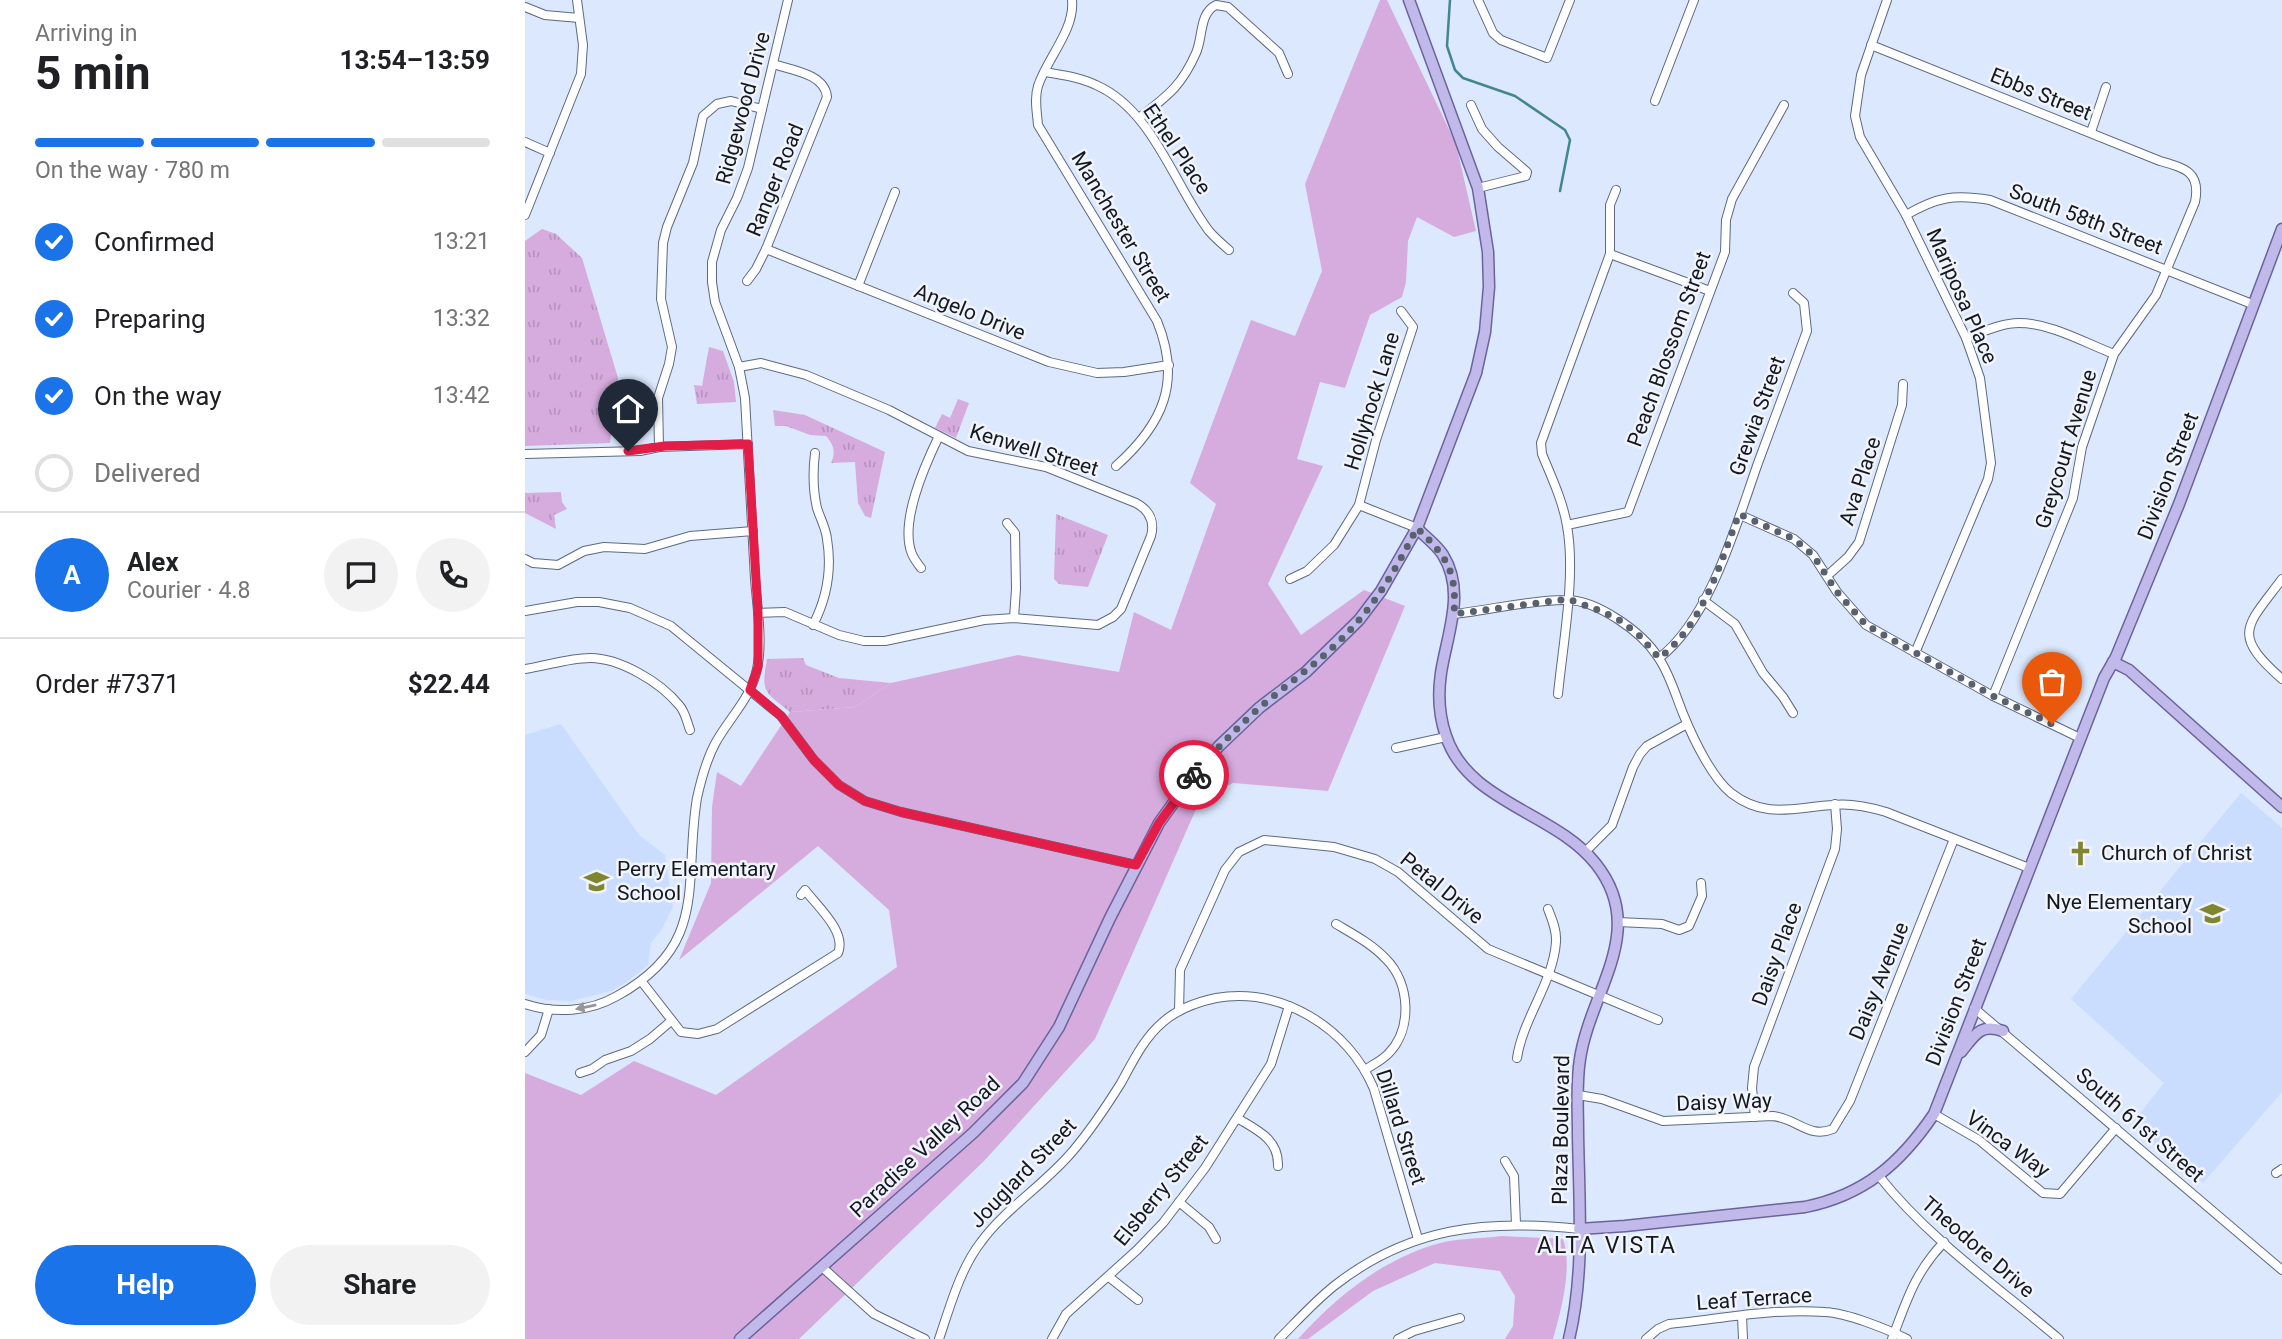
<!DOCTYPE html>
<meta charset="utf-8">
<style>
:root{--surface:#fff;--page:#f2f2f2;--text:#202124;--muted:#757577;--line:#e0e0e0;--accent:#1a73e8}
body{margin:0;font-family:Roboto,sans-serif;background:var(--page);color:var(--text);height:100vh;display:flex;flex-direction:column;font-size:26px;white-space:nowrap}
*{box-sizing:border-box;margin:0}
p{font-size:23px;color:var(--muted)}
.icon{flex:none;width:38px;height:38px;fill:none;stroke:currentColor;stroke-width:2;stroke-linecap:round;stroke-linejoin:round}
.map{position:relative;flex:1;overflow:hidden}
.panel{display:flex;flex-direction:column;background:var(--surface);width:525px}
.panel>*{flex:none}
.pin{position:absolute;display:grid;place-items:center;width:60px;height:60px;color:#fff;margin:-72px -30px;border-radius:50% 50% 50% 0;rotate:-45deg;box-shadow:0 0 7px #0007}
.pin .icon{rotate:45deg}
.courier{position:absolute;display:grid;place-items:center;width:70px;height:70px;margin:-35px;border:5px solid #e11d48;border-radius:50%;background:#fff;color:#222;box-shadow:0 2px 9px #0007}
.head em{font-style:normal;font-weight:700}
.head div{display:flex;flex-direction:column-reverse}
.head{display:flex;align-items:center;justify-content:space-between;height:119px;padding:0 35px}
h1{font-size:46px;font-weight:700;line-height:52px}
.bar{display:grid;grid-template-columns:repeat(4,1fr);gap:10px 7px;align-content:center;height:84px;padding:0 35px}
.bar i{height:9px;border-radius:5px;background:var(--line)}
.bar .on{background:var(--accent)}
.bar p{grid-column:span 4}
.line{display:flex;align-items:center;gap:18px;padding:0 35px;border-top:2px solid var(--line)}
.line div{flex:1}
.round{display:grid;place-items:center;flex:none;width:74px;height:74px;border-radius:37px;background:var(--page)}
ol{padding:0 35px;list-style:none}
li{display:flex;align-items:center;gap:21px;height:77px}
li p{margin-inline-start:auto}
li .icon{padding:7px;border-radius:50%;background:var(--accent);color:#fff;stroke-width:4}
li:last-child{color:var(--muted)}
li i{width:38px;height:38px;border:4px solid var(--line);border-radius:50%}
.button{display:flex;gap:14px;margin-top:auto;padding:14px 35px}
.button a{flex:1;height:80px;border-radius:42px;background:var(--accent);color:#fff;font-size:28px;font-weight:700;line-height:80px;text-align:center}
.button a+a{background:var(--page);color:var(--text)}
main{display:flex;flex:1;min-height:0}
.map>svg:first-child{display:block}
.built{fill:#caddfe}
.green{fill:#d6acde}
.park{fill:url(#park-tufts)}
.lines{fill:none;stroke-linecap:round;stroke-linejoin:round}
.stream{stroke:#44868e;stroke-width:2.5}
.minor-casing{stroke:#5d6a81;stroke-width:10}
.major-casing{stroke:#6b639c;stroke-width:13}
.minor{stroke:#fff;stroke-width:8}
.major{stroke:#c2b9eb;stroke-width:10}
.oneway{fill:#95979b}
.done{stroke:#59616e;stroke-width:7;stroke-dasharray:0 12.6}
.route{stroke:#e11d48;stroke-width:9}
.labels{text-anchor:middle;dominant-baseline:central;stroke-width:5;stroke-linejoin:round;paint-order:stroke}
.street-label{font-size:21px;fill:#131821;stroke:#f1f4fa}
.poi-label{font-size:21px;fill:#131821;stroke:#f1f4fa;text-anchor:start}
.neighbourhood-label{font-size:23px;letter-spacing:2px;fill:#131821;stroke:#f1f4fa}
</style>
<main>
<section class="panel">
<div class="head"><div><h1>5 min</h1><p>Arriving in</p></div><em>13:54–13:59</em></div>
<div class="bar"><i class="on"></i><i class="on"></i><i class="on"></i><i></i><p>On the way · 780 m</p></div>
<ol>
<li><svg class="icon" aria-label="check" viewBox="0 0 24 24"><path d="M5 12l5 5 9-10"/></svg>Confirmed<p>13:21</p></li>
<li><svg class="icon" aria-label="check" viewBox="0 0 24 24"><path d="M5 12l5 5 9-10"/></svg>Preparing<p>13:32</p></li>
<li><svg class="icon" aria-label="check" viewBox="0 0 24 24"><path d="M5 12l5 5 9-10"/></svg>On the way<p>13:42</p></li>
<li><i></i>Delivered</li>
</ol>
<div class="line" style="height:126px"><b class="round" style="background:var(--accent);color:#fff">A</b><div><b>Alex</b><p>Courier · 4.8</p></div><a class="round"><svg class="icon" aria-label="chat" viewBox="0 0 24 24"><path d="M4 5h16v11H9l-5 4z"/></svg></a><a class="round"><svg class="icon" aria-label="phone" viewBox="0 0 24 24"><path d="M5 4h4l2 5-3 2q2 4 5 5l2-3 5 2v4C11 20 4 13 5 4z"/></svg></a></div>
<div class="line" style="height:91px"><div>Order #7371</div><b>$22.44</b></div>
<div class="button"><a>Help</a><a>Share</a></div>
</section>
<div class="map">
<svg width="1757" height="1339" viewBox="0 0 1757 1339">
<defs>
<pattern id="park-tufts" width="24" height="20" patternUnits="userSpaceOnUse" patternTransform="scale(1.75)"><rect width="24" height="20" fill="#d6acde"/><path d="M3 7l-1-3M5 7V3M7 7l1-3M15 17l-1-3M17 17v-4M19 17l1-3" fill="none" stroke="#b793be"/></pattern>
</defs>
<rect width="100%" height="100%" fill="#dbe8fd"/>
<g class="built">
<path d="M36 724 114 835 140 855 148 907 137 929 126 943 123 965 103 981 86 991 46 1001 22 1000 0 994V735Z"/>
<path d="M1716 793 1757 828V1092L1678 1183 1605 1126 1639 1083 1546 999Z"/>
</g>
<g class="green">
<path d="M855 0H862L931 144 951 231 929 237 892 217 883 241 881 282 877 297 845 315 820 388 795 382 772 459 798 466 743 584 776 635 839 590 880 606 803 791 708 783 675 800 570 1039 459 1161 274 1339H0V1073L56 1095 109 1061 191 1095 372 967 364 910 293 846 154 960 186 883 187 807 192 772 216 786 265 712 330 707 366 683 493 655 594 672 609 612 646 630 691 504 665 483 726 320 770 336 797 271 780 184Z"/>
<path d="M977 1236 1038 1239C1048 1267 1036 1311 1028 1339H980L988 1326 990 1296 975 1271 910 1263 848 1291 783 1339H773C810 1298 854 1262 908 1245 929 1238 955 1239 977 1236Z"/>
</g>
<g class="park">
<path d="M17 229 31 234 57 258 93 378 85 443 0 446V241Z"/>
<path d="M184 347 198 351 209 382 211 402 172 404 169 385 177 386Z"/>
<path d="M433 399 444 403 431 438 410 428 417 414 425 418Z"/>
<path d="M248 410 280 415 360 452 346 518 340 516 333 503 330 462 306 463C311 452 309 445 301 436L285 435 261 426H250Z"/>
<path d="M36 492 37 502 42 509 29 515 31 529 0 513V493Z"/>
<path d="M531 514 583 535 563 587 534 584 529 579Z"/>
<path d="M278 658 281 665 314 678 366 683 330 707 265 712C239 691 236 693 242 659Z"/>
</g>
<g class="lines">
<path class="stream" d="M925 0 922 46 930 70 938 78 990 96 1040 130 1045 140 1035 191"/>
<defs>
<g id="minor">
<path d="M547 0C550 30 522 58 513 86 509 99 512 112 513 125L632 321C657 382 638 424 591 466"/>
<path d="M953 0 968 33 976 40 1022 58 1045 0"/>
<path d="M1362 0 1336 75 1330 116 1335 137 1381 215 1441 338 1455 378 1466 463 1463 479 1390 653"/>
<path d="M0 7 20 15 54 18"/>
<path d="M1346 45 1635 161C1660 168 1676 172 1670 202L1631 295 1589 354 1557 447 1548 498 1468 696"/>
<path d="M520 72C537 75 555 77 571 85 628 110 649 185 684 231 690 238 697 244 704 250"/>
<path d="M1130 101 1169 0"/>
<path d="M946 105 957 129 973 147 1002 172 1001 176 953 188"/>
<path d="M614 118C642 96 656 87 671 53 678 38 674 13 691 5L703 7 754 53 763 74"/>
<path d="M1566 132 1581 87"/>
<path d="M0 142 25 153"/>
<path d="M0 215 56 74 58 45 52 0"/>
<path d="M1381 215C1412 197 1429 194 1465 200L1727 304"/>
<path d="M241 249 524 362 572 373 599 372 644 365"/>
<path d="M1085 254 1185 291"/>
<path d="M222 281 231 269 241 249 302 97C300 74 267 70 248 64"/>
<path d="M333 286 370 192"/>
<path d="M1441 338C1458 332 1476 323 1494 323 1526 323 1560 343 1589 354"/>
<path d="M214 367 236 363 281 375 364 410 443 451 521 467 611 503C624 510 630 521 626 536L596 609 588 617 573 625 489 618 459 620 360 641H339L314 635 260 612 233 613"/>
<path d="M134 447 133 398 144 364 147 347 136 299 138 243 142 227 168 163 178 116 192 104 206 101 237 109"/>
<path d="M0 454 115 451 134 447 223 444"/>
<path d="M834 505 892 528"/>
<path d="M1215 515 1269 539 1288 555 1312 592 1341 625 1468 696 1555 738"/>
<path d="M482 523 490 533 491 589 489 618"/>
<path d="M1042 525 1103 512 1200 252 1201 220 1207 199 1259 105"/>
<path d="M0 559 8 563 33 565 59 551 79 547 120 549 165 536 228 531"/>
<path d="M396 568C393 564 389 559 387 554 374 522 400 465 414 436"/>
<path d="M1302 576 1323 557 1334 542 1377 405 1378 384"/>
<path d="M765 579 782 571 809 545 834 505 851 440 888 327 876 311"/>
<path d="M1757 579C1721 627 1706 634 1757 679"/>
<path d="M1178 600 1210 624 1238 673 1258 697 1268 713"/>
<path d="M0 611 52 602H74L105 608 146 626 256 716 289 760 314 785 340 801 376 812 611 865"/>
<path d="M929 614C966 610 1003 600 1040 600 1071 599 1117 632 1133 657 1145 674 1151 697 1159 716 1168 738 1187 778 1206 793 1241 820 1270 807 1309 805 1327 803 1344 807 1361 812L1504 868"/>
<path d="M288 625C302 598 307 569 302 539 301 528 295 518 292 508 288 491 288 470 290 453"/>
<path d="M1134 658C1185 620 1212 522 1233 463 1249 419 1266 375 1282 331L1279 303 1268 293"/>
<path d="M0 669C21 666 44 658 65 658 95 658 135 682 154 705 160 711 162 722 165 730"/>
<path d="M1033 694C1038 643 1051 575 1042 526 1038 501 1026 476 1017 454L1016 443 1085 254V205L1091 190"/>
<path d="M871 748 921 737"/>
<path d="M1060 852 1087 825 1108 767 1115 754 1122 746 1162 724"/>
<path d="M1093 922 1137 924 1154 930 1164 926 1177 896 1176 883"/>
<path d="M811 924C828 934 847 944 861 959 885 983 888 1029 863 1054 856 1061 847 1065 840 1070"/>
<path d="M117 982 156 1032 173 1034 192 1029 313 953C322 932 292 906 280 890L276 895"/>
<path d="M0 1004C31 1014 64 1012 92 996 185 945 158 883 172 798 176 780 182 758 191 742 205 717 226 698 232 669 238 642 232 606 230 579 227 519 223 459 220 398L214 367 190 302 187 282V262L196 230 212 198 223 168 263 0"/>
<path d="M1449 1008 1757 1270"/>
<path d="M654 1011 655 970 700 870 714 852 739 840 809 847 850 859 873 872 963 949 1133 1020"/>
<path d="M0 1052 16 1035 24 1009"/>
<path d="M992 1058C998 1018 1028 983 1031 942 1032 931 1027 919 1023 909"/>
<path d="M55 1073 67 1069 80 1060 106 1051 125 1039 146 1021"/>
<path d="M1053 1095 1077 1099 1138 1121 1248 1116C1273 1119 1284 1139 1308 1129L1325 1101 1429 839"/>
<path d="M1409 1114 1454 1140 1518 1193 1535 1194 1591 1128"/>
<path d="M1230 1117 1227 1088 1229 1067 1310 849 1312 829 1310 804"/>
<path d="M712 1118C732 1130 754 1139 753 1166"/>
<path d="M980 1161 989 1176 991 1224"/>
<path d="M1751 1173 1757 1169"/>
<path d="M1354 1176C1404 1239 1473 1287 1534 1339"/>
<path d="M654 1202 684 1227 691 1239"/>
<path d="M297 1267 349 1314 400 1339"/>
<path d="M584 1277 613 1300"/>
<path d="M1217 1316 1218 1339"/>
<path d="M414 1339C425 1307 435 1269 456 1242 480 1209 520 1184 547 1152 565 1131 581 1107 596 1083 608 1061 619 1038 638 1022 653 1009 672 1002 691 998 758 987 823 1028 849 1089L893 1239"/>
<path d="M527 1339 541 1314 612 1250 638 1223 680 1168 746 1064 764 1006"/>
<path d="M754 1339C772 1321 789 1302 809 1286 884 1227 961 1219 1054 1229"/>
<path d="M873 1339 889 1331 935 1318"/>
<path d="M1121 1339 1133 1329 1144 1324C1195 1319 1248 1308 1300 1312 1322 1313 1362 1329 1382 1339"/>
<path d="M1367 1339C1382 1300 1389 1274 1419 1242"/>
</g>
<g id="major">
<path d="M892 528C900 537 911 544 918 555 941 592 922 634 916 673 913 693 914 716 921 736 943 803 1030 812 1071 864 1124 931 1065 991 1055 1059 1051 1083 1053 1109 1053 1133 1054 1201 1060 1273 1044 1339"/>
<path d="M1588 662 1604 670 1757 807"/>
<path d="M1436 1052C1450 1035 1455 1023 1478 1031"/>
<path d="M1054 1229 1100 1226 1280 1207C1339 1195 1375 1164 1409 1114L1579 678 1591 657 1654 504 1757 229"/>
<path d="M215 1339 448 1133 498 1083 534 1027 585 918 634 823 667 777 694 746 734 708 781 672 834 620 856 591 892 528 951 373 960 332 964 287 963 252 953 188 884 0"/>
</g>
</defs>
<use href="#minor" class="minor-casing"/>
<use href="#major" class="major-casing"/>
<use href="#minor" class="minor"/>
<use href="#major" class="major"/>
</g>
<defs><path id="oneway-solid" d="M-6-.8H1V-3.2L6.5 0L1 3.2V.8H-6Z" transform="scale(1.75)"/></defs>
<use class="oneway" href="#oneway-solid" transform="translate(61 1007) rotate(169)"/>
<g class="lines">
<path class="done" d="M669 775C689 751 710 730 733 709 767 680 805 655 834 620 858 592 875 561 892 528 922 557 932 571 929 614L1043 599 1076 611 1094 620 1113 634 1134 658C1178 625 1195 564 1214 514L1269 539 1288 555 1312 592 1341 625 1468 696 1527 724"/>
<path class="route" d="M103 451 140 446 223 444 233 613V667L225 690 256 716 289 760 314 785 340 801 376 812 611 865 634 823 669 775"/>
</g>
<defs>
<symbol id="church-bare" viewBox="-9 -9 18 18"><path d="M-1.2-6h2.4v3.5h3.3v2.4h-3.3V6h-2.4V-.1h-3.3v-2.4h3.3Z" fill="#808530" stroke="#f1f4fa" stroke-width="2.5" paint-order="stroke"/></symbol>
<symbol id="school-bare" viewBox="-9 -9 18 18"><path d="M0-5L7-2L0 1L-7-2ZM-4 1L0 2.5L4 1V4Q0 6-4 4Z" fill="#808530" stroke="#f1f4fa" stroke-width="2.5" paint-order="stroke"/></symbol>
</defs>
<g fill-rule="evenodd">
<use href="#church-bare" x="1538" y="836" width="35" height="35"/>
<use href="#school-bare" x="54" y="864" width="35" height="35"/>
<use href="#school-bare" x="1670" y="896" width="35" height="35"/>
</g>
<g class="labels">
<g class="street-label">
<text transform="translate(1516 94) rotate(22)">Ebbs Street</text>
<text transform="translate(218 108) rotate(-75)">Ridgewood Drive</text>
<text transform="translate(652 149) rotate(56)">Ethel Place</text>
<text transform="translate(250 180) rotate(-68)">Ranger Road</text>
<text transform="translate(1561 219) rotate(21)">South 58th Street</text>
<text transform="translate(596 227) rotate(59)">Manchester Street</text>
<text transform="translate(1437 296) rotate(66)">Mariposa Place</text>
<text transform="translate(445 312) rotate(22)">Angelo Drive</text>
<text transform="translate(1144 349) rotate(-70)">Peach Blossom Street</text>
<text transform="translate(847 401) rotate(-73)">Hollyhock Lane</text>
<text transform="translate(1232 416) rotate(-70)">Grewia Street</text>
<text transform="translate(1541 449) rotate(-73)">Greycourt Avenue</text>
<text transform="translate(509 450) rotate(17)">Kenwell Street</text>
<text transform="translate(1643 476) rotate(-69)">Division Street</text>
<text transform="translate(1335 481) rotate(-72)">Ava Place</text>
<text transform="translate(917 888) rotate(39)">Petal Drive</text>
<text transform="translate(1252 954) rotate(-70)">Daisy Place</text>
<text transform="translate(1354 981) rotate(-68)">Daisy Avenue</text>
<text transform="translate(1431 1002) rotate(-69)">Division Street</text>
<text transform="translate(1199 1102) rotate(-2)">Daisy Way</text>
<text transform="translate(1615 1125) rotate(41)">South 61st Street</text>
<text transform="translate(876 1127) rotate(72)">Dillard Street</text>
<text transform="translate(1036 1130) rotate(-89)">Plaza Boulevard</text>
<text transform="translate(1483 1144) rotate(36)">Vinca Way</text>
<text transform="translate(400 1147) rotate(-43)">Paradise Valley Road</text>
<text transform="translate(498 1173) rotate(-46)">Jouglard Street</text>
<text transform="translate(636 1190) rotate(-51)">Elsberry Street</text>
<text transform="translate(1453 1247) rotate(41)">Theodore Drive</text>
<text transform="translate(1229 1299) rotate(-4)">Leaf Terrace</text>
</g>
<g class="poi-label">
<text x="1576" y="853">Church of Christ</text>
<text x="92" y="869">Perry Elementary<tspan x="92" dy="24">School</tspan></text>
<text x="1667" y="902" text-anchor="end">Nye Elementary<tspan x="1667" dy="24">School</tspan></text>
</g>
<g class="neighbourhood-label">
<text x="1082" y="1245">ALTA VISTA</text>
</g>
</g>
</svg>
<div class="pin" style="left:1527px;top:724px;background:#ea580c"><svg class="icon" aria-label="bag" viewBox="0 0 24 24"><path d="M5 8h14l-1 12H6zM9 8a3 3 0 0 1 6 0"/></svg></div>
<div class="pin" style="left:103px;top:451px;background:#1f2937"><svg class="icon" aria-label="home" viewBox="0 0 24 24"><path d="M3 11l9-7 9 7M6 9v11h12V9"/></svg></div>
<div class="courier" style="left:669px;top:775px"><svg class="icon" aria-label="bike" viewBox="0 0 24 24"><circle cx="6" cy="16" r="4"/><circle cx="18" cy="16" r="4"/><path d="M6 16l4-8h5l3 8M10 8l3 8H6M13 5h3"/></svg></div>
</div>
</main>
